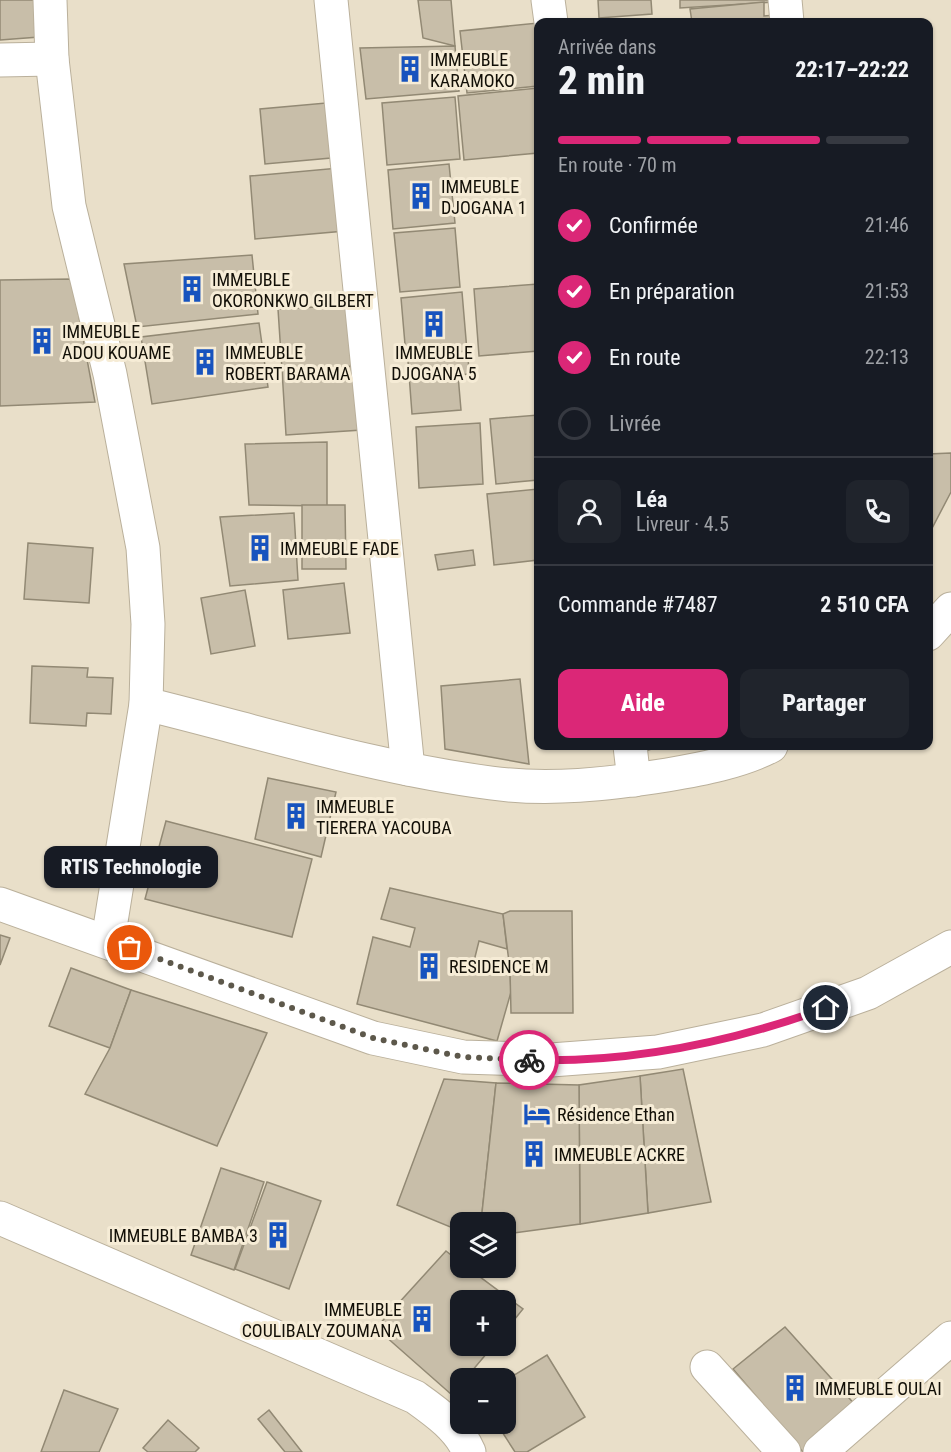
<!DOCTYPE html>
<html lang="fr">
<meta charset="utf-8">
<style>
:root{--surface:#171b24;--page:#20242c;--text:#f1f3f6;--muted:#9ea1a6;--line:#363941;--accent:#db2777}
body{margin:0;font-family:"Roboto Condensed",sans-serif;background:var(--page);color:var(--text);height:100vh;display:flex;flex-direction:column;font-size:22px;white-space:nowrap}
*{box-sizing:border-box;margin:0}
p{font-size:20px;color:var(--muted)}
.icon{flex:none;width:33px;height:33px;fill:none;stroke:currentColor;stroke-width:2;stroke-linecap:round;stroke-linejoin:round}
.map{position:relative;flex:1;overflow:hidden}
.side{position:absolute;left:534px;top:18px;width:399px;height:732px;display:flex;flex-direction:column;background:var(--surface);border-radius:12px;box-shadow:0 2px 4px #0004}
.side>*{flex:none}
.fabs{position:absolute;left:450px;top:1212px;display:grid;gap:12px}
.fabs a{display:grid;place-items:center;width:66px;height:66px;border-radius:12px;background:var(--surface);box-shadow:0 2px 4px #0004;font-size:30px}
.pin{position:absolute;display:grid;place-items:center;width:51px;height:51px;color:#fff;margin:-26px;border:3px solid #fff;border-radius:50%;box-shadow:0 2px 6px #0007}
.courier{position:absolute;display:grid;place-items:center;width:60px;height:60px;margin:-30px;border:4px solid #db2777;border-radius:50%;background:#fff;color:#222;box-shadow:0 2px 8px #0007}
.bubble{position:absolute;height:42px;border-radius:12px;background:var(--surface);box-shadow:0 2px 4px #0004;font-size:20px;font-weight:800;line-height:42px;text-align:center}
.overview em{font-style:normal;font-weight:800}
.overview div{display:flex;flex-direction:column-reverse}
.overview{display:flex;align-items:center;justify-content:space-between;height:102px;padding:0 24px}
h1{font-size:39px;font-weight:800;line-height:45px}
.bar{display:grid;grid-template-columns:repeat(4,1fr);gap:9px 6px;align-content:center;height:72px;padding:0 24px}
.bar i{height:8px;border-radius:4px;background:var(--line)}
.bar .selected{background:var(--accent)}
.bar p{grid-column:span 4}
.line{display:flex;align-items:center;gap:15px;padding:0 24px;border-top:2px solid var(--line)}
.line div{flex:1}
.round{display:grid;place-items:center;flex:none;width:63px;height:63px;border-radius:12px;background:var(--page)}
ol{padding:0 24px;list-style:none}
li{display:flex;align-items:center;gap:18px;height:66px}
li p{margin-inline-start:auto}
li .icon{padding:6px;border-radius:50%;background:var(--accent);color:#fff;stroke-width:4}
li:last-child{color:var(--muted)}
li i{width:33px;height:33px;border:3px solid var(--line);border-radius:50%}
.primary-button{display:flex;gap:12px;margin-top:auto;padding:12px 24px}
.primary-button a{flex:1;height:69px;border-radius:12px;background:var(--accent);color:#fff;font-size:24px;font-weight:800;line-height:69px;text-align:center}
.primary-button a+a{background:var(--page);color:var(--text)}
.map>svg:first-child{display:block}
.building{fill:#c8bea9;stroke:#928974;stroke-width:1.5}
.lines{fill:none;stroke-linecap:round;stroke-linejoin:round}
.minor-casing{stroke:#bab09b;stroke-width:35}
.minor{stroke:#fff;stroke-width:33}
.done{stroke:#5d584b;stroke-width:6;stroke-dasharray:0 10.8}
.route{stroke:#db2777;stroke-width:8}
.labels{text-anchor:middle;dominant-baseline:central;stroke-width:6;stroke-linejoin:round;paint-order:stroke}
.poi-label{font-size:18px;fill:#120f07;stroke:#f6ecd6;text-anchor:start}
</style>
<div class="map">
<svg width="951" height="1452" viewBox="0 0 951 1452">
<rect width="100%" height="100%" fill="#e9dfc9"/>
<g class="building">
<path d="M0 0H37L39 37 0 40Z"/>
<path d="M418 0H451L455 46 423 38Z"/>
<path d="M598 0H651L652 14 599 18Z"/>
<path d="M680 0H775V2L680 8Z"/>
<path d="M764 2V16L775 15V22H692L690 9Z"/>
<path d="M538 23V86L467 93 460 31Z"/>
<path d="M455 46 459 91 366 99 360 48Z"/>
<path d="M538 88V153L464 160 458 96Z"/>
<path d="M455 97 460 159 387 165 382 103Z"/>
<path d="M326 103 331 158 265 164 260 109Z"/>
<path d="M449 164 455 223 393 229 388 170Z"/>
<path d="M339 168 345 231 255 239 250 176Z"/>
<path d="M455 228 460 287 400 292 394 233Z"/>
<path d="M252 255 258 314 137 327 124 264Z"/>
<path d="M72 279 95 402 0 406V280Z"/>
<path d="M538 284V351L479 356 474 289Z"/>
<path d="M462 292 467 351 406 356 401 298Z"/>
<path d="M354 305 358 366 282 370 278 309Z"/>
<path d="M259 323 268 387 152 404 141 337Z"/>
<path d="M468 356 469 374 458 375 461 410 412 414 408 361Z"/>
<path d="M358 366 362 430 286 435 282 370Z"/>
<path d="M538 415V480L496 484 490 419Z"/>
<path d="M480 423 483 484 419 488 416 427Z"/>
<path d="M327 442V506L249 505 245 444Z"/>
<path d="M951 453V492L928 536V454Z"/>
<path d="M538 489V560L494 565 487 494Z"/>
<path d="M302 505H345L346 569H302Z"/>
<path d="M294 513 298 580 230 586 220 517Z"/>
<path d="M28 543 93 548 89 603 24 599Z"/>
<path d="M473 550 475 565 438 570 435 555Z"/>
<path d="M344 583 350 633 288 639 283 590Z"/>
<path d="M245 590 255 646 211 654 201 598Z"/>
<path d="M32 666 88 668 87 677 113 678 111 714 87 713 86 726 30 723Z"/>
<path d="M520 679 529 764 445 749 441 686Z"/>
<path d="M648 746H663L648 750Z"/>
<path d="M268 778 336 792 321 857 255 839Z"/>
<path d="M166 821 312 859 292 937 145 899Z"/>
<path d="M390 888 503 914 507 949 479 941 474 961 510 970 511 992 497 1041 357 1004 373 937 410 947 415 928 381 919Z"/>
<path d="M510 911H572L573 1013H511L510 970 503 914Z"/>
<path d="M0 935 10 938 0 965Z"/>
<path d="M71 968 131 990 110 1048 49 1026Z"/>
<path d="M131 990 267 1033 217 1146 85 1094 110 1048Z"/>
<path d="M683 1069 711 1202 648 1213 640 1076Z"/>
<path d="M640 1076 648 1213 580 1224 579 1085Z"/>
<path d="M444 1079 496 1083 481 1222H460V1231L397 1205Z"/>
<path d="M496 1083 579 1085 580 1224 506 1234V1222H481Z"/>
<path d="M221 1168 264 1182 234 1270 191 1255Z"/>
<path d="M267 1182 321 1201 289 1289 235 1269Z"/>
<path d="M446 1251 460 1262V1268H468L523 1309 506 1330V1300H460V1346H493L466 1378H460V1385L452 1395 376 1328Z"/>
<path d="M785 1327 858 1408 807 1452H803L733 1369Z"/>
<path d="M547 1355 585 1417 527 1452H515L497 1424H506V1380Z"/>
<path d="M64 1390 118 1409 99 1452H41Z"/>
<path d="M269 1410 302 1452H285L258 1419Z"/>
<path d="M168 1420 199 1448 195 1452H148L143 1448Z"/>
</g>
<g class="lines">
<defs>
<g id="minor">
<path d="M50 0 52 59 69 206 110 374 143 548 148 624 146 704 108 940"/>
<path d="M331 0 408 769"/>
<path d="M548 0 551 22"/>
<path d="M785 0 787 22"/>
<path d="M0 60 52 59"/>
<path d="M928 634 951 609"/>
<path d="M146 704C260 732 374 768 491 783 549 791 609 784 667 775 702 769 740 762 771 746"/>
<path d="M630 746 634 780"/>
<path d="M0 904 373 1038 463 1057 551 1060 658 1052 763 1030 868 993 951 947"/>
<path d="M0 1218 415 1397C436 1412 459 1428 469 1452"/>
<path d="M707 1367 784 1452"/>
<path d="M820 1452 951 1338"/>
</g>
</defs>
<use href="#minor" class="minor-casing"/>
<use href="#minor" class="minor"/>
</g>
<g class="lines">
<path class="done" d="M130 948 373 1038 463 1057 529 1060"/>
<path class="route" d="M529 1060C630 1063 732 1042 826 1008"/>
</g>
<defs>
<symbol id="building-bare" viewBox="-9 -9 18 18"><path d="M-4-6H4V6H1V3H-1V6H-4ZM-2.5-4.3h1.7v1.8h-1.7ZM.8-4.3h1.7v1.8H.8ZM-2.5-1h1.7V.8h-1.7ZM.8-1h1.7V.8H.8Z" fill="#1753be" stroke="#f6ecd6" stroke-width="2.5" paint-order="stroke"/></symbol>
<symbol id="hotel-bare" viewBox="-9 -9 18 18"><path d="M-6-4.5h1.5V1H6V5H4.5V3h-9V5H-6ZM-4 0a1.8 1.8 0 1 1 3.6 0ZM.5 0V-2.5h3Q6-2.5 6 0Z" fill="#1753be" stroke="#f6ecd6" stroke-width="2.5" paint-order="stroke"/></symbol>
</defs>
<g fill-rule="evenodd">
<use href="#building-bare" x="391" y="50" width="38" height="38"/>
<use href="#building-bare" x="402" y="177" width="38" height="38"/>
<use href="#building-bare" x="173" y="270" width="38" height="38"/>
<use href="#building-bare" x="415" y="305" width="38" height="38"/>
<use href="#building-bare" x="23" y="322" width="38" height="38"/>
<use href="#building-bare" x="186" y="343" width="38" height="38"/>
<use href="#building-bare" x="241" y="529" width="38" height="38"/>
<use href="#building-bare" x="277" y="797" width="38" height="38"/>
<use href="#building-bare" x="410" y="947" width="38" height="38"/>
<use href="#hotel-bare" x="518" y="1095" width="38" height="38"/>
<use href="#building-bare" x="515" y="1135" width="38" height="38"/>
<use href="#building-bare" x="259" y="1216" width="38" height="38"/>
<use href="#building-bare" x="403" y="1300" width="38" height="38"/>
<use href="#building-bare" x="776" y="1369" width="38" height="38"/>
</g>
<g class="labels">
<g class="poi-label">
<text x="430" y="59">IMMEUBLE<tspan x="430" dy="21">KARAMOKO</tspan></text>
<text x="441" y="186">IMMEUBLE<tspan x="441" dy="21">DJOGANA 1</tspan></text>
<text x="212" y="279">IMMEUBLE<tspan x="212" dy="21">OKORONKWO GILBERT</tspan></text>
<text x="62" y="331">IMMEUBLE<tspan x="62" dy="21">ADOU KOUAME</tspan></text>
<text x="225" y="352">IMMEUBLE<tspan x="225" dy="21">ROBERT BARAMA</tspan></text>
<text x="434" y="352" text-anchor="middle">IMMEUBLE<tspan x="434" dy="21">DJOGANA 5</tspan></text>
<text x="280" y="548">IMMEUBLE FADE</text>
<text x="316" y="806">IMMEUBLE<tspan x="316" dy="21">TIERERA YACOUBA</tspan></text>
<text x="449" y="966">RESIDENCE M</text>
<text x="557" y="1114">Résidence Ethan</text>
<text x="554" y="1154">IMMEUBLE ACKRE</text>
<text x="258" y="1235" text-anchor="end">IMMEUBLE BAMBA 3</text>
<text x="402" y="1309" text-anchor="end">IMMEUBLE<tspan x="402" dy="21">COULIBALY ZOUMANA</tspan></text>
<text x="815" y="1388">IMMEUBLE OULAI</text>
</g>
</g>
</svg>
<div class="fabs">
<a><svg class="icon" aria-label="layers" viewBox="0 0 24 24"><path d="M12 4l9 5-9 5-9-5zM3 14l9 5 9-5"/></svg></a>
<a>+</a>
<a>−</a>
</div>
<div class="pin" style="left:130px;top:948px;background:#ea580c"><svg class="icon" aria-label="bag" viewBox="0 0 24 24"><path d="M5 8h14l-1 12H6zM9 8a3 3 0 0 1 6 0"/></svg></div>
<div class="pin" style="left:826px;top:1008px;background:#1f2937"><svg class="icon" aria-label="home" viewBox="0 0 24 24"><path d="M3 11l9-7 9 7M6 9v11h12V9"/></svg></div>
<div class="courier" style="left:529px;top:1060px"><svg class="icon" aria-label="bike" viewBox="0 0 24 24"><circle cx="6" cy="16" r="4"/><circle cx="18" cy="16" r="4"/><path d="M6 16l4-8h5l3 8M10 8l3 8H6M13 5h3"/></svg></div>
<div class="bubble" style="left:44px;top:846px;width:174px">RTIS Technologie</div>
<section class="side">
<div class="overview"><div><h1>2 min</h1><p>Arrivée dans</p></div><em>22:17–22:22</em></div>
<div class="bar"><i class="selected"></i><i class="selected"></i><i class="selected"></i><i></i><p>En route · 70 m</p></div>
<ol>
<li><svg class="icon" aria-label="check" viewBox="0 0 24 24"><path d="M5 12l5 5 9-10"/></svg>Confirmée<p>21:46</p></li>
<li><svg class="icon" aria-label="check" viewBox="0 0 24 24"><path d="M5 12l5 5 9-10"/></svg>En préparation<p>21:53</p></li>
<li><svg class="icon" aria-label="check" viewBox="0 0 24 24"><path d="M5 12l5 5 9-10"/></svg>En route<p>22:13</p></li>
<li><i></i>Livrée</li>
</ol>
<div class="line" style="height:108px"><a class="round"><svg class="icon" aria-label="person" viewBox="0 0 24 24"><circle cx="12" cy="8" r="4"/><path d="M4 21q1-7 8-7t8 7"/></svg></a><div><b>Léa</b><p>Livreur · 4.5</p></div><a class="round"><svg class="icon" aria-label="phone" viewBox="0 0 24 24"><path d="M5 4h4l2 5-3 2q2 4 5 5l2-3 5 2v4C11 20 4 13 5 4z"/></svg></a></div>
<div class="line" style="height:78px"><div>Commande #7487</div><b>2 510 CFA</b></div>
<div class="primary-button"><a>Aide</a><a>Partager</a></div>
</section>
</div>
